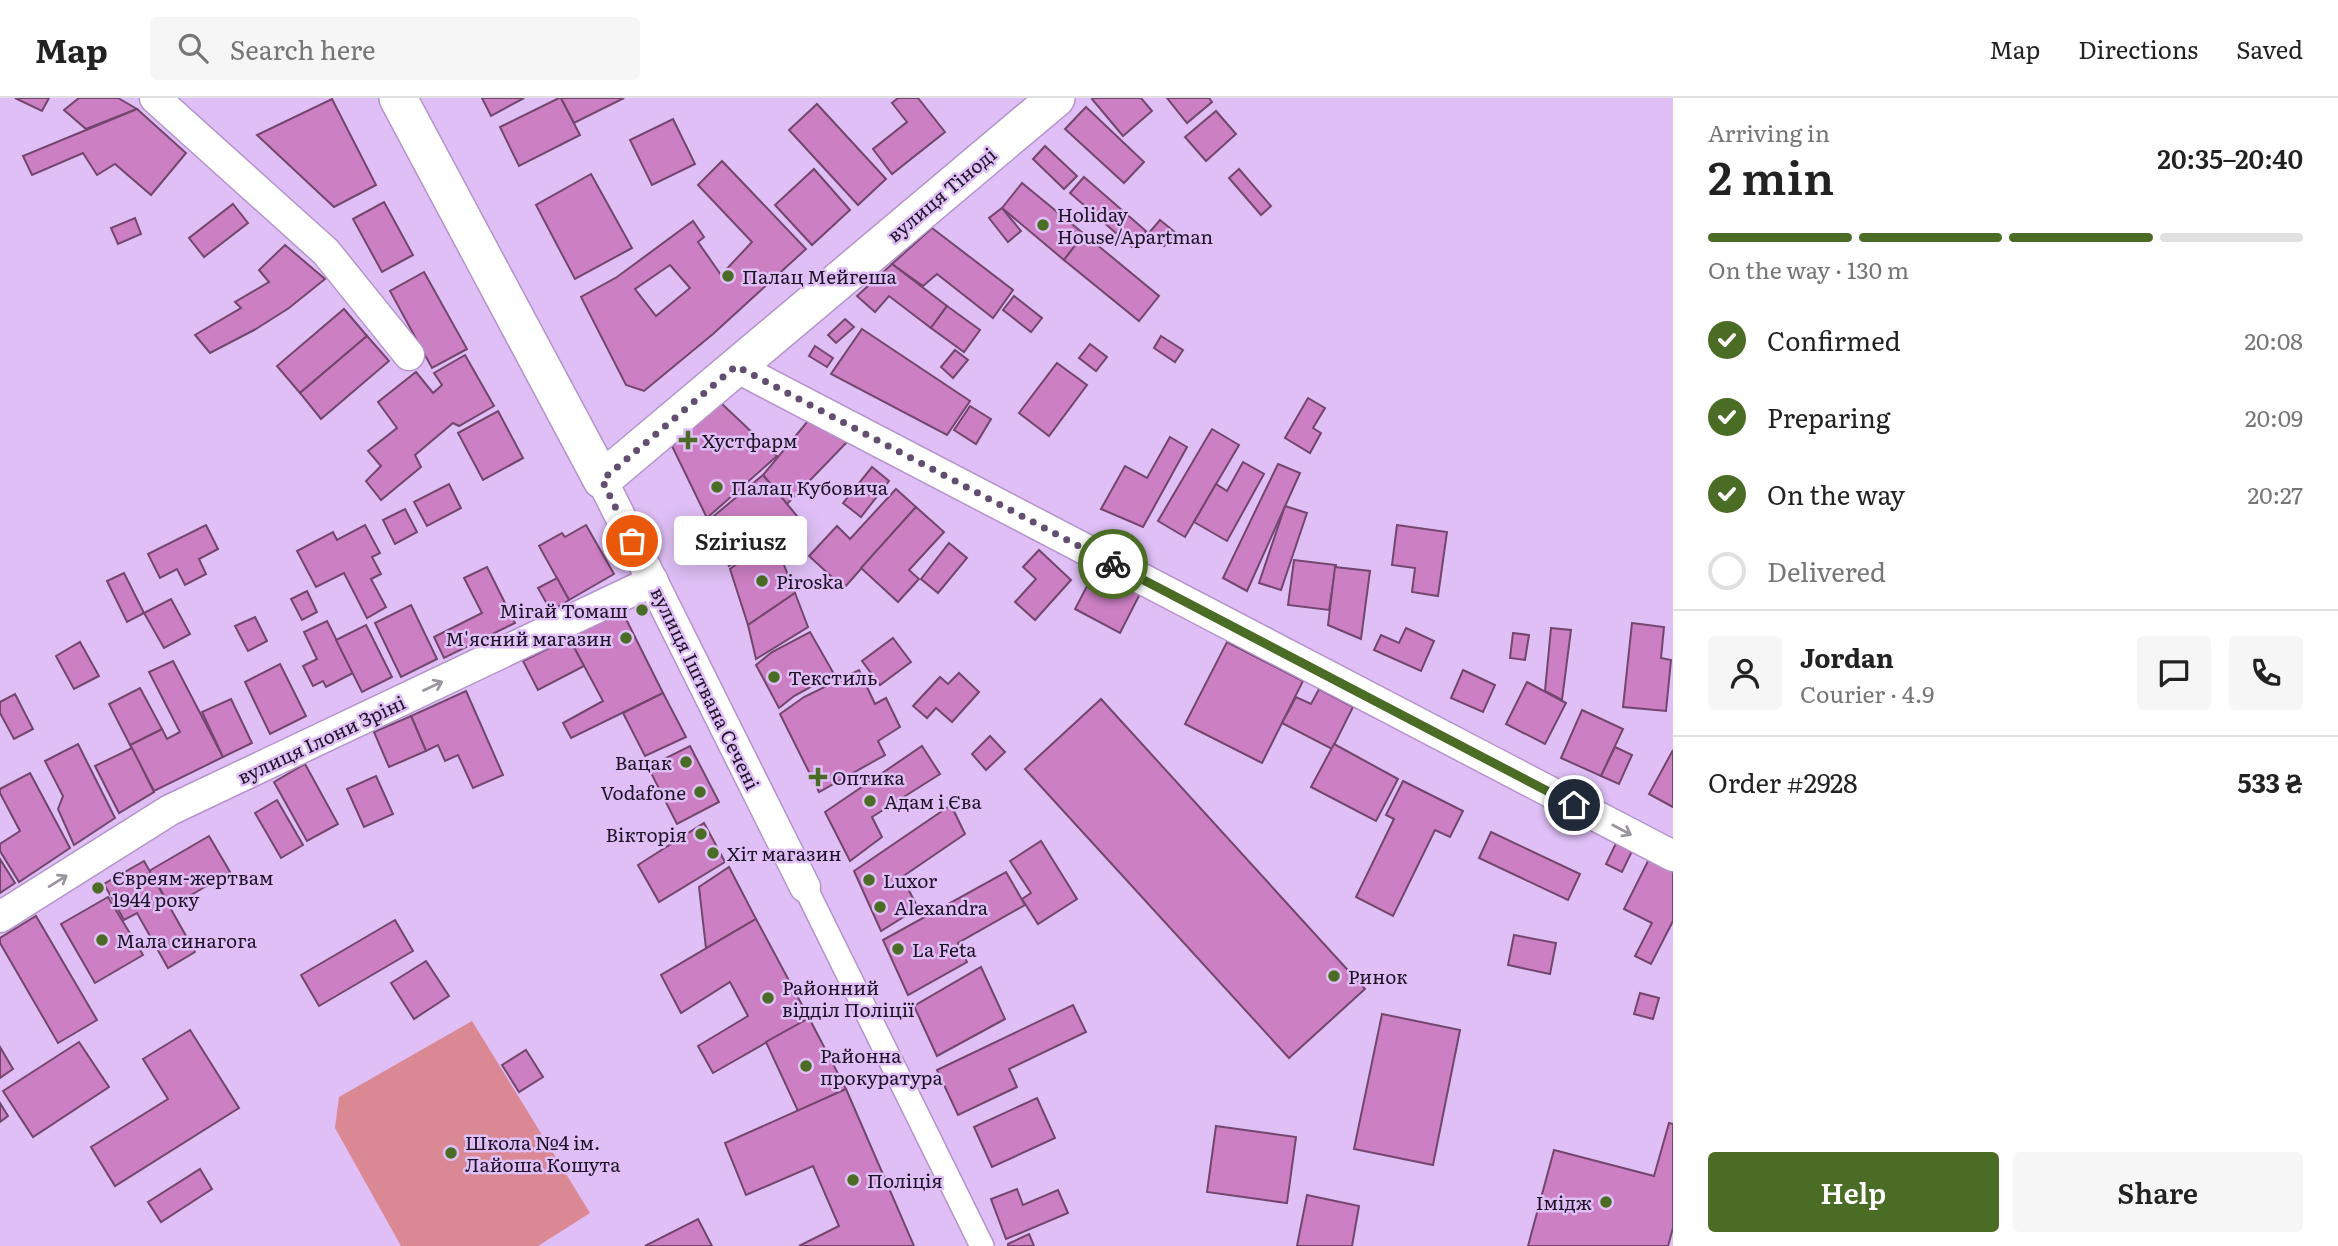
<!DOCTYPE html>
<meta charset="utf-8">
<style>
:root{--surface:#fff;--page:#f6f6f6;--text:#222;--muted:#767676;--line:#e0e0e0;--accent:#4a6c24}
body{margin:0;font-family:Literata,serif;background:var(--page);color:var(--text);height:100vh;display:flex;flex-direction:column;font-size:26px;white-space:nowrap}
*{box-sizing:border-box;margin:0}
p{font-size:23px;color:var(--muted)}
.icon{flex:none;width:38px;height:38px;fill:none;stroke:currentColor;stroke-width:2;stroke-linecap:round;stroke-linejoin:round}
.map{position:relative;flex:1;overflow:hidden}
.panel{display:flex;flex-direction:column;background:var(--surface);width:665px}
.panel>*{flex:none}
.pin{position:absolute;display:grid;place-items:center;width:60px;height:60px;color:#fff;margin:-30px;border:4px solid #fff;border-radius:50%;box-shadow:0 2px 7px #0007}
.courier{position:absolute;display:grid;place-items:center;width:70px;height:70px;margin:-35px;border:5px solid #4a6c24;border-radius:50%;background:#fff;color:#222;box-shadow:0 2px 9px #0007}
.bubble{position:absolute;height:49px;border-radius:7px;background:var(--surface);box-shadow:0 4px 18px #0003;font-size:23px;font-weight:600;line-height:49px;text-align:center}
.summary em{font-style:normal;font-weight:600}
.summary div{display:flex;flex-direction:column-reverse}
.summary{display:flex;align-items:center;justify-content:space-between;height:119px;padding:0 35px}
h1{font-size:46px;font-weight:600;line-height:52px}
.bar{display:grid;grid-template-columns:repeat(4,1fr);gap:10px 7px;align-content:center;height:84px;padding:0 35px}
.bar i{height:9px;border-radius:5px;background:var(--line)}
.bar .active{background:var(--accent)}
.bar p{grid-column:span 4}
.line{display:flex;align-items:center;gap:18px;padding:0 35px;border-top:2px solid var(--line)}
.line div{flex:1}
.round{display:grid;place-items:center;flex:none;width:74px;height:74px;border-radius:7px;background:var(--page)}
ol{padding:0 35px;list-style:none}
li{display:flex;align-items:center;gap:21px;height:77px}
li p{margin-inline-start:auto}
li .icon{padding:7px;border-radius:50%;background:var(--accent);color:#fff;stroke-width:4}
li:last-child{color:var(--muted)}
li i{width:38px;height:38px;border:4px solid var(--line);border-radius:50%}
.cta{display:flex;gap:14px;margin-top:auto;padding:14px 35px}
.cta a{flex:1;height:80px;border-radius:7px;background:var(--accent);color:#fff;font-size:28px;font-weight:600;line-height:80px;text-align:center}
.cta a+a{background:var(--page);color:var(--text)}
header{display:flex;align-items:center;gap:42px;box-sizing:border-box;height:98px;padding:0 35px;background:var(--surface);border-bottom:2px solid var(--line)}
header strong{font-size:33px}
nav{display:flex;gap:38px;margin-inline-start:auto;font-size:24px}
.search{width:490px;height:63px;background:var(--page);display:flex;align-items:center;gap:18px;box-sizing:border-box;padding:0 24px;border-radius:7px;color:var(--muted);font-size:26px}
main{display:flex;flex:1;min-height:0}
.map>svg:first-child{display:block}
.green{fill:#da8994}
.building{fill:#cc7fc3;stroke:#72466d;stroke-width:2;fill-rule:evenodd}
.lines{fill:none;stroke-linecap:round;stroke-linejoin:round}
.pedestrian-casing{stroke:#b494ca;stroke-width:26}
.minor-casing{stroke:#b494ca;stroke-width:33}
.tertiary-casing{stroke:#b494ca;stroke-width:40}
.pedestrian{stroke:#fff;stroke-width:23}
.minor{stroke:#fff;stroke-width:30}
.tertiary{stroke:#fff;stroke-width:37}
.oneway{stroke:#9a959e}
.done{stroke:#624f6f;stroke-width:7;stroke-dasharray:0 12.6}
.route{stroke:#4a6c24;stroke-width:9}
.poi-dot{fill:#4a6c24;stroke:#dfbff6;stroke-width:2.5}
.labels{text-anchor:middle;dominant-baseline:central;stroke-width:5;stroke-linejoin:round;paint-order:stroke}
.street-label{font-size:19px;fill:#1f1327;stroke:#dfbff6}
.poi-label{font-size:19px;fill:#1f1327;stroke:#dfbff6;text-anchor:start}
</style>
<header>
<strong>Map</strong>
<div class="search"><svg class="icon" aria-label="search" viewBox="0 0 24 24"><circle cx="10" cy="10" r="6"/><path d="M15 15l6 6"/></svg>Search here</div>
<nav><a>Map</a><a>Directions</a><a>Saved</a></nav>
</header>
<main>
<div class="map">
<svg width="1673" height="1148" viewBox="0 0 1673 1148">
<rect width="100%" height="100%" fill="#dfbff6"/>
<path class="green" d="M472 923 590 1115 538 1148H401L335 1030 339 999Z"/>
<g class="building">
<path d="M15 0H49L42 13Z"/>
<path d="M79 0H118L137 11 86 31 64 12Z"/>
<path d="M482 0H524L491 18Z"/>
<path d="M559 0H561L580 37 519 68 500 29Z"/>
<path d="M561 0H624L574 25Z"/>
<path d="M898 0H918L945 34 892 76 873 51 907 24 892 5Z"/>
<path d="M1093 0H1141L1152 13 1123 38 1092 1Z"/>
<path d="M1167 0H1209L1212 4 1187 25Z"/>
<path d="M332 1 376 87 334 109 257 37Z"/>
<path d="M817 6 886 81 858 107 789 32Z"/>
<path d="M1086 9 1144 64 1124 85 1065 31Z"/>
<path d="M137 11 186 55 151 97 115 66 97 77 83 55 32 77 23 58Z"/>
<path d="M1216 13 1236 36 1206 63 1185 39Z"/>
<path d="M673 21 695 66 652 87 630 42Z"/>
<path d="M1045 48 1077 78 1064 91 1033 61Z"/>
<path d="M722 63 806 151 713 236 644 293 626 287 581 199 617 179 693 123 704 139 698 144 721 177 752 144 698 87ZM670 167 690 190 656 218 635 191Z"/>
<path d="M814 71 850 112 812 147 775 107Z"/>
<path d="M1239 71 1271 108 1261 117 1229 80Z"/>
<path d="M591 76 632 150 575 181 536 107Z"/>
<path d="M1084 79 1146 133 1132 149 1070 95Z"/>
<path d="M1022 85 1084 136 1064 162 1002 110Z"/>
<path d="M384 104 413 157 382 174 353 121Z"/>
<path d="M233 106 248 125 204 159 189 140Z"/>
<path d="M1002 110 1021 133 1008 144 989 120Z"/>
<path d="M135 120 141 136 118 146 111 130Z"/>
<path d="M1160 122 1176 135 1164 148 1149 135Z"/>
<path d="M932 130 1013 192 993 220 937 176 923 188 892 166Z"/>
<path d="M1084 136 1159 198 1139 223 1064 162Z"/>
<path d="M285 147 325 181 289 210 256 231 210 255 195 237 241 210 235 204 269 184 259 172Z"/>
<path d="M892 166 947 208 931 230 889 198 875 214 857 198Z"/>
<path d="M424 174 467 251 432 270 390 193Z"/>
<path d="M1014 198 1042 220 1031 234 1003 212Z"/>
<path d="M947 208 980 232 964 254 931 230Z"/>
<path d="M344 211 367 238 300 295 277 268Z"/>
<path d="M845 221 854 229 836 245 828 237Z"/>
<path d="M862 231 970 303 947 337 831 276Z"/>
<path d="M367 238 389 263 321 321 300 295Z"/>
<path d="M1161 238 1183 252 1175 264 1154 250Z"/>
<path d="M1090 246 1107 259 1096 273 1079 260Z"/>
<path d="M815 248 833 260 827 269 809 258Z"/>
<path d="M955 252 968 262 953 280 941 269Z"/>
<path d="M465 257 494 308 459 328 453 325 415 357 421 369 381 402 366 383 381 368 368 353 397 330 378 304 416 274 433 295 442 287 434 275Z"/>
<path d="M1057 265 1087 287 1049 338 1019 315Z"/>
<path d="M1308 300 1325 310 1313 330 1321 335 1310 355 1285 340Z"/>
<path d="M721 305 777 358 707 420 672 348Z"/>
<path d="M970 308 991 321 976 346 954 332Z"/>
<path d="M498 313 523 360 483 382 458 335Z"/>
<path d="M812 318 850 341 787 406 763 377Z"/>
<path d="M1212 331 1239 347 1185 439 1158 423Z"/>
<path d="M1170 339 1187 349 1143 429 1101 411 1125 368 1147 380Z"/>
<path d="M1243 364 1264 376 1227 443 1194 424 1216 386 1227 393Z"/>
<path d="M1278 366 1300 375 1247 493 1223 480Z"/>
<path d="M872 369 889 383 861 419 843 405Z"/>
<path d="M763 377 797 418 729 468 709 422Z"/>
<path d="M449 386 461 410 427 428 414 404Z"/>
<path d="M896 391 916 409 844 490 809 458 837 428 850 441Z"/>
<path d="M1285 408 1307 415 1281 492 1259 485Z"/>
<path d="M916 409 944 434 909 472 919 481 898 504 861 470Z"/>
<path d="M405 411 417 434 395 446 383 422Z"/>
<path d="M206 427 218 451 199 461 206 476 185 487 177 471 160 480 148 456Z"/>
<path d="M365 427 380 455 372 459 381 476 371 481 386 509 367 520 344 475 316 489 297 453 333 434 337 442Z"/>
<path d="M586 427 614 476 569 502 539 448 562 435 565 439Z"/>
<path d="M1397 427 1447 434 1438 498 1412 494 1415 470 1392 467Z"/>
<path d="M773 439 795 495 748 527 730 471Z"/>
<path d="M949 445 967 460 938 495 921 481Z"/>
<path d="M1039 452 1071 482 1035 522 1015 504 1036 481 1023 469Z"/>
<path d="M1294 462 1336 467 1329 512 1288 507Z"/>
<path d="M487 469 515 525 444 560 434 539 482 515 464 480Z"/>
<path d="M1097 469 1142 492 1120 535 1075 511Z"/>
<path d="M1335 469 1370 473 1361 541 1328 527Z"/>
<path d="M124 475 144 515 127 524 107 483Z"/>
<path d="M557 480 569 502 551 513 538 490Z"/>
<path d="M307 493 317 514 302 522 291 501Z"/>
<path d="M795 495 808 529 756 561 748 527Z"/>
<path d="M171 501 190 536 164 550 144 515Z"/>
<path d="M411 507 437 561 401 579 375 525Z"/>
<path d="M622 513 663 595 571 640 563 625 603 603 569 540Z"/>
<path d="M255 519 267 543 248 553 235 528Z"/>
<path d="M327 523 353 575 326 589 323 583 313 588 303 568 317 561 304 534Z"/>
<path d="M1632 525 1664 529 1661 560 1671 562 1666 613 1623 609Z"/>
<path d="M366 527 392 579 362 594 336 542Z"/>
<path d="M1406 530 1434 543 1421 573 1374 552 1381 537 1399 545Z"/>
<path d="M1551 530 1571 532 1562 602 1545 593Z"/>
<path d="M810 534 834 576 794 598 779 610 756 567 772 554Z"/>
<path d="M1513 535 1529 537 1525 562 1510 560Z"/>
<path d="M569 540 584 568 538 592 523 563Z"/>
<path d="M893 540 911 564 880 587 862 563Z"/>
<path d="M80 544 99 578 74 591 56 558Z"/>
<path d="M1227 544 1303 583 1262 665 1185 626Z"/>
<path d="M173 563 223 659 154 693 130 647 162 631 167 641 180 634 149 574Z"/>
<path d="M280 566 306 618 270 636 245 584Z"/>
<path d="M859 572 875 606 886 600 900 629 878 643 885 657 819 694 780 616 804 599Z"/>
<path d="M1463 572 1495 587 1483 614 1451 600Z"/>
<path d="M959 575 979 594 952 624 936 610 927 620 913 608 940 579 948 586Z"/>
<path d="M1527 584 1566 605 1545 646 1506 626Z"/>
<path d="M140 590 162 631 130 647 109 606Z"/>
<path d="M1319 591 1353 609 1332 651 1282 625 1296 599 1311 606Z"/>
<path d="M466 593 503 677 473 690 458 657 445 663 438 647 426 653 411 618Z"/>
<path d="M663 595 686 639 645 658 623 615Z"/>
<path d="M15 596 33 631 14 641 0 615V604Z"/>
<path d="M231 601 252 645 223 659 202 614Z"/>
<path d="M1101 601 1365 891 1289 960 1025 671Z"/>
<path d="M1582 612 1623 631 1601 678 1561 660Z"/>
<path d="M411 618 426 653 389 669 374 634Z"/>
<path d="M990 638 1005 654 986 672 972 656Z"/>
<path d="M78 646 115 720 74 747 58 711 63 698 45 663Z"/>
<path d="M1334 646 1398 681 1376 723 1311 689Z"/>
<path d="M690 648 719 704 677 726 648 669Z"/>
<path d="M922 648 940 676 872 719 882 739 850 763 825 714Z"/>
<path d="M1615 649 1632 657 1619 686 1601 678Z"/>
<path d="M132 650 154 694 119 715 95 668Z"/>
<path d="M1673 652V709L1649 696Z"/>
<path d="M305 666 338 726 307 743 274 684Z"/>
<path d="M30 675 70 750 19 784 0 753V746L20 733 0 695V691Z"/>
<path d="M376 678 393 716 364 729 347 691Z"/>
<path d="M1403 683 1463 713 1450 739 1435 732 1393 818 1356 799 1394 721 1386 717Z"/>
<path d="M277 702 303 747 281 760 255 715Z"/>
<path d="M951 707 965 736 902 779 918 810 881 833 854 773Z"/>
<path d="M704 725 725 764 659 804 638 767Z"/>
<path d="M1491 734 1580 776 1568 802 1479 760Z"/>
<path d="M209 738 230 774 171 809 149 773Z"/>
<path d="M1618 741 1634 749 1622 774 1606 766Z"/>
<path d="M1041 743 1077 801 1038 826 1022 801 1031 795 1010 763Z"/>
<path d="M1650 759 1673 771V823L1651 866 1635 858 1652 825 1624 811Z"/>
<path d="M0 761 15 785 0 795Z"/>
<path d="M144 763 195 854 168 870 137 815 124 822 104 786Z"/>
<path d="M729 769 756 821 706 850 699 789Z"/>
<path d="M1006 774 1025 807 958 845 967 864 908 897 883 842Z"/>
<path d="M108 799 143 857 95 885 61 826Z"/>
<path d="M36 818 97 922 58 945 0 845V840Z"/>
<path d="M756 821 809 920 713 975 698 948 748 918 730 884 681 915 661 877Z"/>
<path d="M395 822 413 853 319 908 301 877Z"/>
<path d="M1514 837 1556 845 1550 876 1508 867Z"/>
<path d="M426 863 449 898 414 921 391 885Z"/>
<path d="M981 869 1005 921 937 958 914 908Z"/>
<path d="M1640 895 1659 900 1653 921 1634 916Z"/>
<path d="M1073 907 1086 934 1009 971 1017 989 958 1017 937 972Z"/>
<path d="M1382 916 1460 932 1433 1067 1354 1051Z"/>
<path d="M809 920 846 991 798 1013 766 944Z"/>
<path d="M190 932 239 1010 115 1088 91 1049 168 1001 143 961Z"/>
<path d="M79 944 109 989 33 1039 3 993Z"/>
<path d="M0 949 13 971 0 980Z"/>
<path d="M526 952 543 979 519 994 502 967Z"/>
<path d="M846 991 914 1148H799L839 1128 813 1068 746 1097 725 1045Z"/>
<path d="M1037 1000 1055 1040 992 1069 974 1029Z"/>
<path d="M0 1005 8 1018 0 1024Z"/>
<path d="M1669 1025 1673 1026V1130L1668 1148H1528L1554 1052 1654 1078Z"/>
<path d="M1216 1028 1296 1039 1287 1105 1207 1094Z"/>
<path d="M200 1071 212 1091 161 1124 148 1104Z"/>
<path d="M1017 1091 1023 1107 1058 1092 1068 1115 1006 1141 991 1101Z"/>
<path d="M1307 1097 1359 1108 1352 1148H1297Z"/>
<path d="M698 1121 712 1148H645Z"/>
<path d="M1029 1136 1034 1148H1008V1146Z"/>
</g>
<g class="lines">
<defs>
<path id="pedestrian" d="M805 789 982 1148"/>
<g id="minor">
<path d="M155 0 326 154 409 257"/>
<path d="M736 269 1673 758"/>
<path d="M602 382 805 789"/>
<path d="M0 819 170 712 653 483"/>
</g>
<path id="tertiary" d="M398 0 602 382 1056 0"/>
</defs>
<use href="#pedestrian" class="pedestrian-casing"/>
<use href="#minor" class="minor-casing"/>
<use href="#tertiary" class="tertiary-casing"/>
<use href="#pedestrian" class="pedestrian"/>
<use href="#minor" class="minor"/>
<use href="#tertiary" class="tertiary"/>
</g>
<defs><path id="oneway-shaft" d="M-6 0H5M1.5-3L5.5 0L1.5 3" fill="none" stroke-width="1.6" stroke-linecap="round" stroke-linejoin="round" transform="scale(1.75)"/></defs>
<g class="oneway">
<use href="#oneway-shaft" transform="translate(433 588) rotate(-25)"/>
<use href="#oneway-shaft" transform="translate(1622 732) rotate(28)"/>
<use href="#oneway-shaft" transform="translate(58 783) rotate(-32)"/>
</g>
<g class="lines">
<path class="done" d="M632 443 602 382 736 268 1113 466"/>
<path class="route" d="M1113 466 1574 707"/>
</g>
<g class="poi-dot">
<circle cx="1043" cy="127" r="7"/>
<circle cx="728" cy="178" r="7"/>
<path d="M684.5 331.5h7v7h7v7h-7v7h-7v-7h-7v-7h7z"/>
<circle cx="717" cy="389" r="7"/>
<circle cx="762" cy="483" r="7"/>
<circle cx="642" cy="512" r="7"/>
<circle cx="626" cy="540" r="7"/>
<circle cx="774" cy="579" r="7"/>
<circle cx="686" cy="664" r="7"/>
<path d="M814.5 668.5h7v7h7v7h-7v7h-7v-7h-7v-7h7z"/>
<circle cx="700" cy="694" r="7"/>
<circle cx="870" cy="703" r="7"/>
<circle cx="701" cy="736" r="7"/>
<circle cx="713" cy="755" r="7"/>
<circle cx="869" cy="782" r="7"/>
<circle cx="98" cy="790" r="7"/>
<circle cx="880" cy="809" r="7"/>
<circle cx="102" cy="842" r="7"/>
<circle cx="898" cy="851" r="7"/>
<circle cx="1334" cy="878" r="7"/>
<circle cx="768" cy="900" r="7"/>
<circle cx="806" cy="968" r="7"/>
<circle cx="451" cy="1055" r="7"/>
<circle cx="853" cy="1082" r="7"/>
<circle cx="1606" cy="1104" r="7"/>
</g>
<g class="labels">
<g class="street-label">
<text transform="translate(941 96) rotate(-40)">вулиця Тіноді</text>
<text transform="translate(706 590) rotate(64)">вулиця Іштвана Сечені</text>
<text transform="translate(321 641) rotate(-25)">вулиця Ілони Зріні</text>
</g>
<g class="poi-label">
<text x="1057" y="116">Holiday<tspan x="1057" dy="22">House/Apartman</tspan></text>
<text x="742" y="178">Палац Мейгеша</text>
<text x="702" y="342">Хустфарм</text>
<text x="731" y="389">Палац Кубовича</text>
<text x="776" y="483">Piroska</text>
<text x="628" y="512" text-anchor="end">Мігай Томаш</text>
<text x="612" y="540" text-anchor="end">М'ясний магазин</text>
<text x="788" y="579">Текстиль</text>
<text x="672" y="664" text-anchor="end">Вацак</text>
<text x="832" y="679">Оптика</text>
<text x="686" y="694" text-anchor="end">Vodafone</text>
<text x="884" y="703">Адам і Єва</text>
<text x="687" y="736" text-anchor="end">Вікторія</text>
<text x="727" y="755">Хіт магазин</text>
<text x="112" y="779">Євреям-жертвам<tspan x="112" dy="22">1944 року</tspan></text>
<text x="883" y="782">Luxor</text>
<text x="894" y="809">Alexandra</text>
<text x="116" y="842">Мала синагога</text>
<text x="912" y="851">La Feta</text>
<text x="1348" y="878">Ринок</text>
<text x="782" y="889">Районний<tspan x="782" dy="22">відділ Поліції</tspan></text>
<text x="820" y="957">Районна<tspan x="820" dy="22">прокуратура</tspan></text>
<text x="465" y="1044">Школа №4 ім.<tspan x="465" dy="22">Лайоша Кошута</tspan></text>
<text x="867" y="1082">Поліція</text>
<text x="1592" y="1104" text-anchor="end">Імідж</text>
</g>
</g>
</svg>
<div class="pin" style="left:632px;top:443px;background:#ea580c"><svg class="icon" aria-label="bag" viewBox="0 0 24 24"><path d="M5 8h14l-1 12H6zM9 8a3 3 0 0 1 6 0"/></svg></div>
<div class="pin" style="left:1574px;top:707px;background:#1f2937"><svg class="icon" aria-label="home" viewBox="0 0 24 24"><path d="M3 11l9-7 9 7M6 9v11h12V9"/></svg></div>
<div class="courier" style="left:1113px;top:466px"><svg class="icon" aria-label="bike" viewBox="0 0 24 24"><circle cx="6" cy="16" r="4"/><circle cx="18" cy="16" r="4"/><path d="M6 16l4-8h5l3 8M10 8l3 8H6M13 5h3"/></svg></div>
<div class="bubble" style="left:674px;top:418px;width:133px">Sziriusz</div>
</div>
<section class="panel">
<div class="summary"><div><h1>2 min</h1><p>Arriving in</p></div><em>20:35–20:40</em></div>
<div class="bar"><i class="active"></i><i class="active"></i><i class="active"></i><i></i><p>On the way · 130 m</p></div>
<ol>
<li><svg class="icon" aria-label="check" viewBox="0 0 24 24"><path d="M5 12l5 5 9-10"/></svg>Confirmed<p>20:08</p></li>
<li><svg class="icon" aria-label="check" viewBox="0 0 24 24"><path d="M5 12l5 5 9-10"/></svg>Preparing<p>20:09</p></li>
<li><svg class="icon" aria-label="check" viewBox="0 0 24 24"><path d="M5 12l5 5 9-10"/></svg>On the way<p>20:27</p></li>
<li><i></i>Delivered</li>
</ol>
<div class="line" style="height:126px"><a class="round"><svg class="icon" aria-label="person" viewBox="0 0 24 24"><circle cx="12" cy="8" r="4"/><path d="M4 21q1-7 8-7t8 7"/></svg></a><div><b>Jordan</b><p>Courier · 4.9</p></div><a class="round"><svg class="icon" aria-label="chat" viewBox="0 0 24 24"><path d="M4 5h16v11H9l-5 4z"/></svg></a><a class="round"><svg class="icon" aria-label="phone" viewBox="0 0 24 24"><path d="M5 4h4l2 5-3 2q2 4 5 5l2-3 5 2v4C11 20 4 13 5 4z"/></svg></a></div>
<div class="line" style="height:91px"><div>Order #2928</div><b>533 ₴</b></div>
<div class="cta"><a>Help</a><a>Share</a></div>
</section>
</main>
